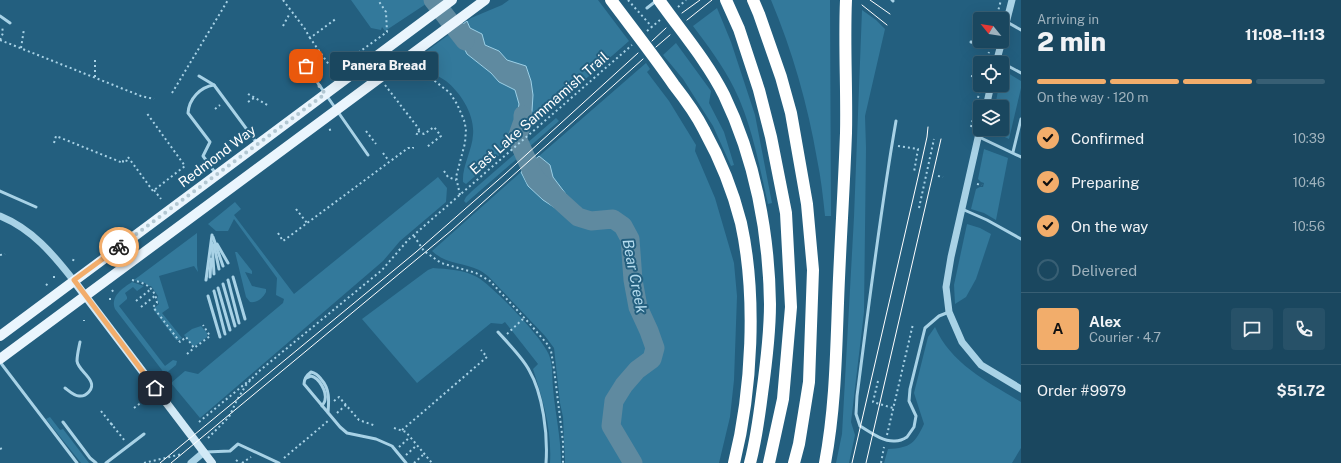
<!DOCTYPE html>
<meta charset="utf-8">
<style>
:root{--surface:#1a475f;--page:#275168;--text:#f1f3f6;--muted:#9fb2bd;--line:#385f74;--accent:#f2ad6b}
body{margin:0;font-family:"Public Sans",sans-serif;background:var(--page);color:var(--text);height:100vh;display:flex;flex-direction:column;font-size:15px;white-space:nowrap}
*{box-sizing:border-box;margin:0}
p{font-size:13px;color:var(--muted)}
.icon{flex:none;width:22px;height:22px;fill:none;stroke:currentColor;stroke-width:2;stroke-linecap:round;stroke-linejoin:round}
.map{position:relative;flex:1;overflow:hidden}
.drawer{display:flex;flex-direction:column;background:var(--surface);width:320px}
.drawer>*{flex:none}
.needle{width:26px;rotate:300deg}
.fabs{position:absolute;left:973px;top:12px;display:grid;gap:8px}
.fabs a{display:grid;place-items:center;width:36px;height:36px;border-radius:4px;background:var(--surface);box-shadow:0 4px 16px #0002,0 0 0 1px var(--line);font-size:20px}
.pin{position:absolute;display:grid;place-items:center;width:34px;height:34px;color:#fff;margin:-17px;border-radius:8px;box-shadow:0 2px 6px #0006}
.courier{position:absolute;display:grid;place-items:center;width:40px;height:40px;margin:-20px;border:3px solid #f2ad6b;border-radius:50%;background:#fff;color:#222;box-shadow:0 1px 5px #0007}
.bubble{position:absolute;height:28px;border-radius:4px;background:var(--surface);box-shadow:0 4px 16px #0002,0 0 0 1px var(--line);font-size:13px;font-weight:800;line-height:28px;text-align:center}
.summary em{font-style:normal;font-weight:800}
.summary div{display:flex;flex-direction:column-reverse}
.summary{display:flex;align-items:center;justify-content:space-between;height:68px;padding:0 16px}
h1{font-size:26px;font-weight:800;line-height:30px}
.bar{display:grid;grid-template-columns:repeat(4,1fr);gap:6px 4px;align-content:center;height:48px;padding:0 16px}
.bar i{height:5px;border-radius:3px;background:var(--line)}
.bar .on{background:var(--accent)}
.bar p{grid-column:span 4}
.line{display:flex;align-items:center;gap:10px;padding:0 16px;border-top:1px solid var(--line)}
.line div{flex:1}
.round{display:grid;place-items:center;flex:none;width:42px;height:42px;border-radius:4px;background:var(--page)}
ol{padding:0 16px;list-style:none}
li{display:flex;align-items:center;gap:12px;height:44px}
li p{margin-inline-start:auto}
li .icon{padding:4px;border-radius:50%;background:var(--accent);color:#111;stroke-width:4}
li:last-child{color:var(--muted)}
li i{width:22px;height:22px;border:2px solid var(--line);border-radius:50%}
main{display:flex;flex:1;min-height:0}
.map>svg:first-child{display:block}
.green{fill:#33799b}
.water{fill:#5f8aa0;stroke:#9cd0e7}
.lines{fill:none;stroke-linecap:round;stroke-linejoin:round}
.river{stroke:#5f8aa0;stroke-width:19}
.path{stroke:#a8d2e6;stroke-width:2;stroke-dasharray:2 3;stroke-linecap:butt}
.service{stroke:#a8d2e6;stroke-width:3}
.tertiary{stroke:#a8d2e6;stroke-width:7}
.secondary{stroke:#d2e9f6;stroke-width:8}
.primary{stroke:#eaf5fd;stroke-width:10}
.motorway{stroke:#fff;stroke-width:12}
.tram{stroke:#fff;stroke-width:1}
.done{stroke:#b2c7d2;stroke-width:4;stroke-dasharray:0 7.2}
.route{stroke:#f2ad6b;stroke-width:5}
.labels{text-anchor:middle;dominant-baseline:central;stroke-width:4;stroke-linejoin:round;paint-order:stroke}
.street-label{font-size:14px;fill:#fff;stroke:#235f7f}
.water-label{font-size:15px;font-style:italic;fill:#b4dbee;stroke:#235f7f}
</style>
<main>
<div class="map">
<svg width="1021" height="463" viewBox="0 0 1021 463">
<rect width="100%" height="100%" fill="#235f7f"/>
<g class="green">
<path d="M351 0H432L385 31 382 27 381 30 371 28Z"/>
<path d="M509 0H598L629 41 525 132 527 125 507 60 499 51 485 45 482 34 470 28 467 21 471 18 502 5Z"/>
<path d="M771 0H830L831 216H825C823 197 821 178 817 159 808 105 792 50 771 0Z"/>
<path d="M717 8 731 42 755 115 772 203 768 204C759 165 752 124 734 88 723 66 708 46 693 26Z"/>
<path d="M862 10 876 20 885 29 865 116 866 148 864 312 851 422 855 435 849 463H836L842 434 854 217Z"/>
<path d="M455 30 467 54 491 73 499 82 515 90 520 105 512 144 466 184 463 182C462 166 472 151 473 135 475 115 461 93 446 81 442 78 437 76 433 73 428 69 424 62 420 56Z"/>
<path d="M676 43 711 91 709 103 724 132 734 165 731 166 713 126 683 79 663 55Z"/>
<path d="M646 63 650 69 647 72 669 101 696 145 695 151 715 198 734 263 737 296 734 380 730 417 719 463H565L563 417 560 403 554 348 545 336 490 278C487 275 483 272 479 270 463 262 447 265 432 251L521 172 528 186 543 200 575 221 578 209 553 177 550 165 539 156Z"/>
<path d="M1003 70 1021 81V88L1009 139 990 130V129H1002V107H995L999 85H1002Z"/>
<path d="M556 118 559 121 528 148 526 144Z"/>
<path d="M984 149 1008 158 996 220 984 213 971 209 976 189 980 187H983L984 183 981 182 978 179Z"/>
<path d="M517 152 519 157 466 203 464 201 466 197 472 191Z"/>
<path d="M438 177 447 188 446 202 400 241 383 261 200 418 171 383 185 371 198 374 283 303 284 299 276 295 277 278 234 219 228 231H216L208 224 235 202 241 209 234 215 294 294Z"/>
<path d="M967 224 980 228 991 234 976 279 966 297 955 304 954 285Z"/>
<path d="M197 233V265L198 272 194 266 159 276 169 308 162 313 182 338 179 340H176L153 309 159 304 157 299 158 296 151 286H148L145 283 134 280Z"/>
<path d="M235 252H237L252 271V274L245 272 252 286 266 289V292C263 298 257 303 250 302L246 297Z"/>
<path d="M433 268C447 269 465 270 477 277 493 286 543 338 549 355 553 365 552 377 553 388 555 413 561 437 561 463H550C552 430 543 400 533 369L538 364 505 322 502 324 491 323 417 383 362 319 428 270Z"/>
<path d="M132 282 144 286 137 291 133 287 125 293 127 297V299L119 306 165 366 173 360 177 361 176 365 165 374 115 309C110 296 123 288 132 282Z"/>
<path d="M201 326 207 333V337L195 346 192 345 184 335 192 329Z"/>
<path d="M935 327C951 364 988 382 1021 402V448L1012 463H884L888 449C911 448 915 443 924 424L914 393 928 337Z"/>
<path d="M50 417 60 430 63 429 89 463H81L46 419Z"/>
</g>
<g class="water">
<path d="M467 21 470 28 482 34 485 45 499 51 507 60 526 66 531 81 533 95 532 111 525 132 512 144 519 104 515 90 499 82 491 73 467 54 455 30Z"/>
<path d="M539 156 550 165 553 177 578 210 575 221 543 200 528 186 521 172Z"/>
</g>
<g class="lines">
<g class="river">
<path d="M433 0 465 41"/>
<path d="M523 115V121L517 138 535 178 568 208 578 217 591 221 613 219 623 226 630 239 633 280 638 307 649 331 655 348 652 359 637 370 624 385 614 401 611 426 633 463"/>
</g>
<g class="path">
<path d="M283 0 305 29 310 38"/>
<path d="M628 0 652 27"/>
<path d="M678 7 686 0"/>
<path d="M996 19 1001 0"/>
<path d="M283 26 290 13"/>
<path d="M647 31 660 20"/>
<path d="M0 40 141 96 154 99"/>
<path d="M0 40 3 33 2 26"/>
<path d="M21 48 24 29"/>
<path d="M417 63 431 78 450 93 457 104 464 120 466 129 465 143 456 177 460 195"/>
<path d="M986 63 989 52"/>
<path d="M331 72 332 69 310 38 337 18"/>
<path d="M330 73 387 32 386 12 378 0"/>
<path d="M971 76 980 77"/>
<path d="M95 77V57"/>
<path d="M385 85 419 129 416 136"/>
<path d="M172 93 228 0"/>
<path d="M248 94 269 106"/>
<path d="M248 102 254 98"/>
<path d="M215 109 220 105"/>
<path d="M971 127 981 85"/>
<path d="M329 130 333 129"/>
<path d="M366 131 376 144"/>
<path d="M418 131 424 134 434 127 441 136 427 147"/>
<path d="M54 143 56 136 123 163V161L126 162 128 157"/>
<path d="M898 146 918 149 914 172"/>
<path d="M383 153 389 161"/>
<path d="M128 157 153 191 185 166 146 112"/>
<path d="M444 171 448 177 456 180"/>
<path d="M938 176 943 177"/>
<path d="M977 184 982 185"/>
<path d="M154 190 161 199"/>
<path d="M919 208 934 139"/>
<path d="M296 209 307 223"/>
<path d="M278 233 283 241 408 148H413V147"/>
<path d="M414 236 424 251 441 263 476 273 490 281 530 324 548 345 551 351 554 369 563 442V463"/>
<path d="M0 255 5 254"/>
<path d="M73 261 74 258"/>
<path d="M53 277H55"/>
<path d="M132 280C145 283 155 287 157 303L153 307 180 342 186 337 194 348 210 336 203 325"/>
<path d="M46 284 49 287"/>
<path d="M112 290 114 293"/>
<path d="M109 299H111"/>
<path d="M136 301 151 289"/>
<path d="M141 307 156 295"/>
<path d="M84 321V320"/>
<path d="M507 334 524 318"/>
<path d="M187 354 194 348"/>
<path d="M878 381 873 402 893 408"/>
<path d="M334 401 339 397 359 420 376 426"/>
<path d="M134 408 142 402"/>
<path d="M101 411 125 441"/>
<path d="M337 413 338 412 346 405"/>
<path d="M199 422 252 378"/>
<path d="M111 425 115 422"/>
<path d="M394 428 406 432 432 463"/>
<path d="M402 430 487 357 481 350"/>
<path d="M887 435 913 324"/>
<path d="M208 438 229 417 237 400 246 385 258 372 382 270 408 240 632 45"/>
<path d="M399 447 410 437"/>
<path d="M0 449 4 447"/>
<path d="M406 455 417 445"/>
<path d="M284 458 328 421"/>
<path d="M236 460 240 463"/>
<path d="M144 463 182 454"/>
<path d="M242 463 251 457"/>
<path d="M414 463 424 454"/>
<path d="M881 463 884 447"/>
</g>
<g class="service">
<path d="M892 0 893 1"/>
<path d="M647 8 656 1"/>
<path d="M0 16 10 23"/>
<path d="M1007 22 1021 30"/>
<path d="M971 42 999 48"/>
<path d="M997 60 1021 73"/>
<path d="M306 66 368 155"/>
<path d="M199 76 214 85 257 143"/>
<path d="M214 85C200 87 189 99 188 113L210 142 203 156 216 174"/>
<path d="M896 121C880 212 869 304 857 396L856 414 860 426C870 432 883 442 895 441 899 441 904 439 907 437L914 427 916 416 909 401 910 389 925 328 939 316 949 312"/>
<path d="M979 137 1021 157"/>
<path d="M1013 152 1021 119"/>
<path d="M0 191 36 207"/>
<path d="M962 209 987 220 1021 239"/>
<path d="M213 237 223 266"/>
<path d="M212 243 214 274"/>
<path d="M217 244 228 263"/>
<path d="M214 245 219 269"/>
<path d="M210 277 211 259"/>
<path d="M233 277 245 319"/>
<path d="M206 280 212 235"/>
<path d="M228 280 239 323"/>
<path d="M223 284 235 326"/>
<path d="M218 288 230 330"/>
<path d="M214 291 225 334"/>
<path d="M208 296 220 337"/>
<path d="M498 332C507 342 523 358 529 370 543 394 548 435 546 463"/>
<path d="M0 362 77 463"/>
<path d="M306 378 311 376C319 378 327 391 325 400 325 402 323 404 322 406"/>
<path d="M65 388C69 391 74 396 79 396 86 397 94 389 91 382 88 374 78 369 77 361 77 355 79 347 80 342"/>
<path d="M328 413C329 400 330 389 321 379 318 375 316 373 311 372 307 375 304 379 304 384L340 427 347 433 376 439 392 446 406 463"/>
<path d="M63 422 90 458 96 463"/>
<path d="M206 452 230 451 238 444 279 463"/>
<path d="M106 463 144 434"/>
</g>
<g class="tertiary">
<path d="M1002 39 1012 0"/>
<path d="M996 63 1002 41"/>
<path d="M986 107 991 85"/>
<path d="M980 129 951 257 946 287 949 312 962 342 981 365 1021 389"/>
<path d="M0 216C32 229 53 254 74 281"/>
<path d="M191 463 204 452"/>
</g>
<path class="secondary" d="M74 281 212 463"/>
<g class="primary">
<path d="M0 336 452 0"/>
<path d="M0 359 485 0"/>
</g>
<g class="motorway">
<path d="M611 0C632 28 654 56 674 85 685 99 696 114 704 130 720 159 733 191 741 223 757 296 752 391 734 463"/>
<path d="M659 0C681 31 707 61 724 95 755 159 769 233 770 304 770 334 766 365 762 394 759 418 756 440 750 463"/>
<path d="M726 0 739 29 759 90 771 137 786 213 791 307 783 399 769 463"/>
<path d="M753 0 759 14 781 77 791 113 807 204 813 270 809 382 799 444 794 463"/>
<path d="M825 463C835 410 836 357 838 303 840 246 844 190 846 133 847 89 844 44 846 0"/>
</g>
<g class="tram">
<path d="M870 0 890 14"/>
<path d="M862 5 887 25"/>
<path d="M682 13 700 0"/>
<path d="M687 20 712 0"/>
<path d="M652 41 666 28"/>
<path d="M656 47 670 35"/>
<path d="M160 463 416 252 505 174 638 53"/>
<path d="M171 463 452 230 643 59"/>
<path d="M852 463 919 173 927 137 928 127"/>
<path d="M866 463 941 139"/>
</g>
</g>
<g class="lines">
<path class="done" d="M119 247 325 94 306 66"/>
<path class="route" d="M119 247 74 280 155 388"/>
</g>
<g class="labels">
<g class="street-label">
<text transform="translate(539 113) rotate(-41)">East Lake Sammamish Trail</text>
<text transform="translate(217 156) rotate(-37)">Redmond Way</text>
</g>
<g class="water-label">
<text transform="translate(635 276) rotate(79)">Bear Creek</text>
</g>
</g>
</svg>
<div class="fabs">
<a><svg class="needle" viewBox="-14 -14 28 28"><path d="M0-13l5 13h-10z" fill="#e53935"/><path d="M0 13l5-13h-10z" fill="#9fb2bd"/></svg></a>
<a><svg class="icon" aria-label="locate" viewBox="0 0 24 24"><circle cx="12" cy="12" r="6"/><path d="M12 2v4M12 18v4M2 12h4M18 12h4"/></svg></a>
<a><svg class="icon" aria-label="layers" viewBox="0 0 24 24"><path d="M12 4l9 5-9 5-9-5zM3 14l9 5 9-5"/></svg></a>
</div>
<div class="pin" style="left:306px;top:66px;background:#ea580c"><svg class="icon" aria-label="bag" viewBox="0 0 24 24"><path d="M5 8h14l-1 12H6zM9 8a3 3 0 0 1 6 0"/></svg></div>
<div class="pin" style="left:155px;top:388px;background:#1f2937"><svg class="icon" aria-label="home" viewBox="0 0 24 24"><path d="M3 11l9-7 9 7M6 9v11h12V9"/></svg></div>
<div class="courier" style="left:119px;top:247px"><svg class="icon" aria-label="bike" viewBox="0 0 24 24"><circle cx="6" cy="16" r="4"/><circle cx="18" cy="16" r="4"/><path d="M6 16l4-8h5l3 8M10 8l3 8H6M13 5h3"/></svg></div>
<div class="bubble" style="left:330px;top:52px;width:108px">Panera Bread</div>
</div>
<section class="drawer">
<div class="summary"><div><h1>2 min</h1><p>Arriving in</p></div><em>11:08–11:13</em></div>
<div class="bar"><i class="on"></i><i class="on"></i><i class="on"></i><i></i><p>On the way · 120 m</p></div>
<ol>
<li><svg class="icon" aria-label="check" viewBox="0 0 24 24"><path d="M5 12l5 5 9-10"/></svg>Confirmed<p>10:39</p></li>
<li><svg class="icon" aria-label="check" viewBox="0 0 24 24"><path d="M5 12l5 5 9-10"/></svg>Preparing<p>10:46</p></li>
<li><svg class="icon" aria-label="check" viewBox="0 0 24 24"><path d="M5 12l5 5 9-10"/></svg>On the way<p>10:56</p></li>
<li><i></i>Delivered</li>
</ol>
<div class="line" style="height:72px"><b class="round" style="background:var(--accent);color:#111">A</b><div><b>Alex</b><p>Courier · 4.7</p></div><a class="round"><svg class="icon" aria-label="chat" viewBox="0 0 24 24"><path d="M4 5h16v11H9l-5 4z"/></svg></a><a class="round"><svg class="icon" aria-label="phone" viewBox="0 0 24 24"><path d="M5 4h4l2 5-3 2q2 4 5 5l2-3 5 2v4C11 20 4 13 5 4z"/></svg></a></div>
<div class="line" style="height:52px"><div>Order #9979</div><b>$51.72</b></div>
</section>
</main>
